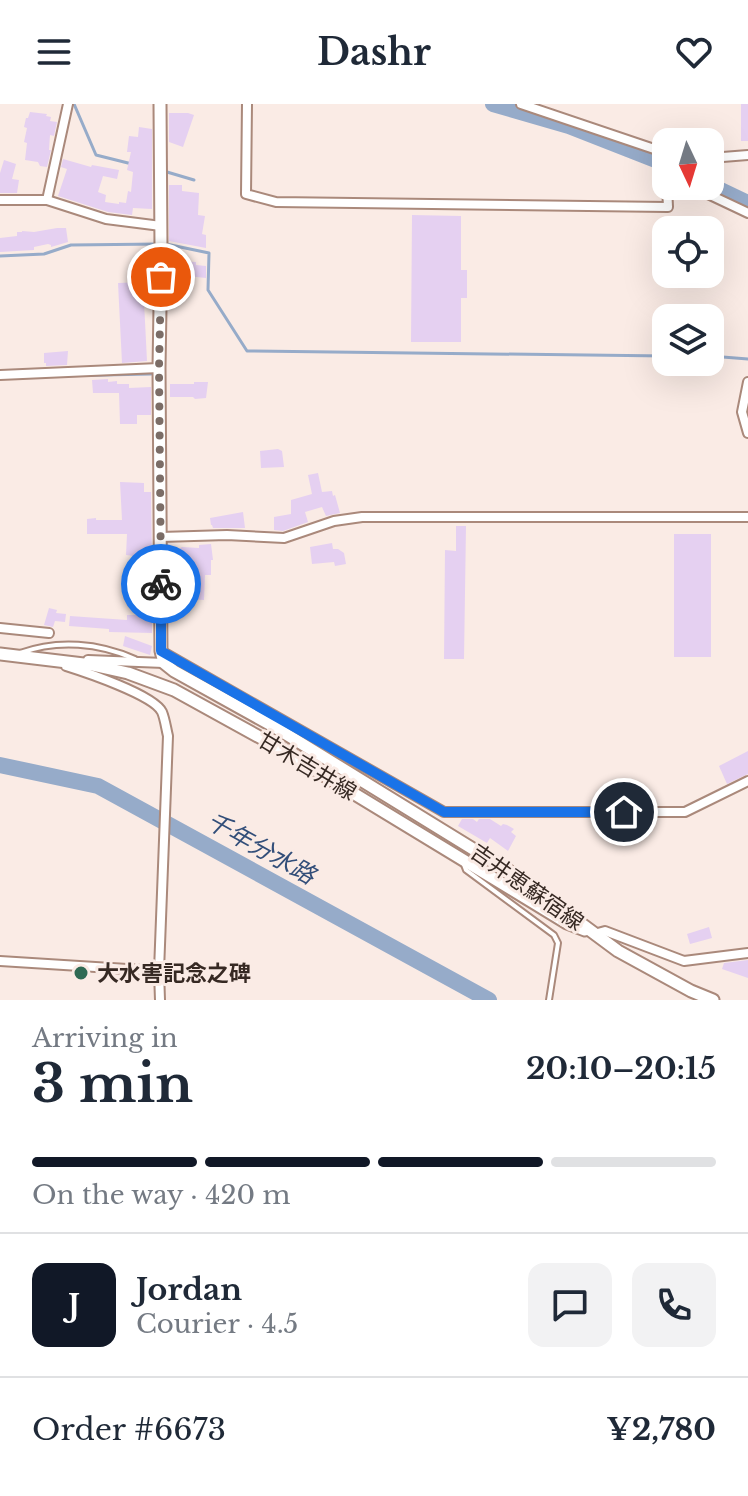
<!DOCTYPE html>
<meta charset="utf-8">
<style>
:root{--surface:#fff;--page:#f2f2f3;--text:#1f2937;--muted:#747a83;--line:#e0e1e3;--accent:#111827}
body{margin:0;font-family:"Libre Baskerville","Noto Sans JP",serif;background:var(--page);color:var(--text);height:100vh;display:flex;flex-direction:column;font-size:30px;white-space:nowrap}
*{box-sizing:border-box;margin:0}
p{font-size:26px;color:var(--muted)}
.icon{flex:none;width:44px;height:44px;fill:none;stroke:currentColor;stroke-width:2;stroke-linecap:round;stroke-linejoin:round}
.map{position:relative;height:896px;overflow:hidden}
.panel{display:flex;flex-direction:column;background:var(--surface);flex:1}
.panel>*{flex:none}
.needle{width:52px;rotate:176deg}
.tools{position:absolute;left:652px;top:24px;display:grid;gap:16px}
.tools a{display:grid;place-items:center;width:72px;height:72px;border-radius:16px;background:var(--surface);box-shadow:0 8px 32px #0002;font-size:40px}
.pin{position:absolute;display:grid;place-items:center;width:68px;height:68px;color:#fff;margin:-34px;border:4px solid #fff;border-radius:50%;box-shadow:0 2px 8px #0007}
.courier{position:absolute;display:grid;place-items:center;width:80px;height:80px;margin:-40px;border:6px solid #1a73e8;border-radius:50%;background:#fff;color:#222;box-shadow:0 2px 10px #0007}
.summary em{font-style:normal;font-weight:800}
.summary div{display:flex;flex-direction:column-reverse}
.summary{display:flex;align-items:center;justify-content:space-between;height:136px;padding:0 32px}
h1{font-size:52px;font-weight:800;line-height:60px}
.bar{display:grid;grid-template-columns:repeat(4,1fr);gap:12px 8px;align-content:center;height:96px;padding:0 32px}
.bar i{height:10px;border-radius:6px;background:var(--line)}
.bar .on{background:var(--accent)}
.bar p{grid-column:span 4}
.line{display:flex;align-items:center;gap:20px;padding:0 32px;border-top:2px solid var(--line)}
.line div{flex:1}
.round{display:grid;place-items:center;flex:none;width:84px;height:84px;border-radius:16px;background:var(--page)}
header{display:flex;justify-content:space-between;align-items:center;height:104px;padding:0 32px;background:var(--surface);font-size:36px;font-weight:800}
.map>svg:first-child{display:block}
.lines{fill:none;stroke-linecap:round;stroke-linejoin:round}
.stream{stroke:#96abc9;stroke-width:3}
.river{stroke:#96abc9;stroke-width:16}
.building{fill:#e5d0f1}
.lane-casing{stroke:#aa897b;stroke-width:8}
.street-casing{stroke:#aa897b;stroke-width:12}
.secondary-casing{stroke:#aa897b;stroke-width:15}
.lane{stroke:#fff;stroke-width:4}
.street{stroke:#fff;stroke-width:8}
.secondary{stroke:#fff;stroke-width:11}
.done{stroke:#7b6d67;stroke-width:8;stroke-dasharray:0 14.4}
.route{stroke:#1a73e8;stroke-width:10}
.poi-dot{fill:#2f6a54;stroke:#faebe5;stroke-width:3}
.labels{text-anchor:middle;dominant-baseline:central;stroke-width:6;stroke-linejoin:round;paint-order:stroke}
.street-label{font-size:22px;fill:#362923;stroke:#faebe5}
.poi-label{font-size:22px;font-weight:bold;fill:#362923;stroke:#faebe5;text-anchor:start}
.water-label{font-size:24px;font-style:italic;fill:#324e79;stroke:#faebe5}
</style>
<header><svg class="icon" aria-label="menu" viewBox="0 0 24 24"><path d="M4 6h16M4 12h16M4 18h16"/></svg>Dashr<svg class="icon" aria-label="heart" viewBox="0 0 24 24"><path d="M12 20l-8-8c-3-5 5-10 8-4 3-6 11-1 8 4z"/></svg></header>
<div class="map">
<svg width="748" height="896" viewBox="0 0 748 896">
<rect width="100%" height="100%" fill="#faebe5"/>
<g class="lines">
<g class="stream">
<path d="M74 0 96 51 132 60"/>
<path d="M167 68 194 76"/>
<path d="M166 140 209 149 208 186 247 247 666 252"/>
<path d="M0 152 44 150 71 141 159 140"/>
<path d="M710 252 748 255"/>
<path d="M56 272 151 270"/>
</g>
<g class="river">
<path d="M493 0 569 22 666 60"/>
<path d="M710 81 748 99"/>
<path d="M0 661 98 682 489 896"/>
</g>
</g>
<g class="building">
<rect x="741" y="0" width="7" height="37"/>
<path d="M30 8 47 10 46 12 51 13 50 17 57 18 54 32 50 31 49 46H51L47 63 40 62 38 58 25 56 27 39 24 38 27 24 24 23 26 14H28Z"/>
<path d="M169 9H188L194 11 183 43 169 38Z"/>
<path d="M139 23 152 25V105L133 104 132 111 108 108 58 92 67 65 61 63 63 55 91 63 92 61 119 66 117 75 103 72 98 88 106 91 105 98 119 100V98L126 99 128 87 131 88 133 68 127 66 131 48H127L129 32 138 33Z"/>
<path d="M4 56 16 60 12 75 19 76 17 89H0V69Z"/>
<path d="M169 81H182V87L199 89 198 111 205 112 202 130 206 131V144L169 137Z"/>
<path d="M412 111 461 112V166H467V194H461V238H411Z"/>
<path d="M57 124H66L68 138 51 143V141L48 140 34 143V146L0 148V134L17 132V128H22V127L34 128Z"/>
<path d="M176 157 196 158V161L206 162V174L177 171Z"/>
<path d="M143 178 147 257 122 259 118 179Z"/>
<path d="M68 247 67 261 46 262V259H44V249Z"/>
<path d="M108 275V278L117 277V280H129V284L151 283V311H137V320H120L119 289H93L92 276Z"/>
<path d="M194 278H208L206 294 195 295 193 293H170V280H194Z"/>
<path d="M278 345 282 347 284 363 261 364 260 347Z"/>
<path d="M318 369 322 388 332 387 333 392 335 391 340 409 326 412 322 403 305 408 308 418 283 427 274 426V413L291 410V396L312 390 308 371Z"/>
<path d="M120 378 144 379V388H151L152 458H150L149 474 152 476V493L136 490 138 468H136V454L134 452 126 451 127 430H87V415L96 414V416H122Z"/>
<path d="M243 408 245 424H213L212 421H211L210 414Z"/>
<path d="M456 422H466L464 555H444L445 446 456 447Z"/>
<rect x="674" y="430" width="37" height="123"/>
<path d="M332 439 333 445H338L344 449 346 460 335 462 334 458 312 460 310 443Z"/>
<path d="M211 440 213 456H211V471H205L204 496 169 494 170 448H177L178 445 182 443 199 444V441Z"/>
<path d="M49 504 57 506 56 509 66 510 65 518 55 517 53 523 44 521Z"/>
<path d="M127 511H152V529L109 528V525L69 522 70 512 127 516Z"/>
<path d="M125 532 152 542 150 551 123 542Z"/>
<path d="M748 647V670L727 680 719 662Z"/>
<path d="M462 715H473L477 718 479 715H490L501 722 503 720 507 721 514 725 511 728 516 732 508 747 490 734 487 739 458 722Z"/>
<path d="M709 823 712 834 690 840 687 830Z"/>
<path d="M748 856V874L722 865 724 859Z"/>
</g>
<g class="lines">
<defs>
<g id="lane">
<path d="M20 549C58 535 99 539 135 555"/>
<path d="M463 758 466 766 554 831 558 839 549 896"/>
</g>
<g id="street">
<path d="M247 0 246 90 276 98 668 103 667 82"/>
<path d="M521 0 666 49"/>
<path d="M710 54 748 51"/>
<path d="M666 70V73"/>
<path d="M691 82 748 109"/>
<path d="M0 96H47L106 115 161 122"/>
<path d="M47 96 68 0"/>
<path d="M0 271 159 264"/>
<path d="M748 278 742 308 748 329"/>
<path d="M161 433 227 431 284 434 334 417 362 413H748"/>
<path d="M0 524 49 529"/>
<path d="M161 547 444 708H685L748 677"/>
<path d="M88 556 164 559"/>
<path d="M66 562C85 568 154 591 162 608 165 615 166 624 168 632L159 867 160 896"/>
<path d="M594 830 605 827 684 857 748 849"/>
<path d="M0 857 159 867"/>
</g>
<g id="secondary">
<path d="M160 0 161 143 159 264 161 547 164 559 174 567 273 622 517 772 618 847 691 887 713 896"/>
<path d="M0 550 92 561 128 569 174 586 274 641 567 819 585 826"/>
</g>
</defs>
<use href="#lane" class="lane-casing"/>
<use href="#street" class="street-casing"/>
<use href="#secondary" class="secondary-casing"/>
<use href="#lane" class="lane"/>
<use href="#street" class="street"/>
<use href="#secondary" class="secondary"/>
</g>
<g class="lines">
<path class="done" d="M161 173 159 264 161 480"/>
<path class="route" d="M161 480V547L444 708H624"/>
</g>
<circle class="poi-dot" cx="81" cy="869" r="8"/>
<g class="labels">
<g class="street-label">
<text transform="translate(307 662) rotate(31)">甘木吉井線</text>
<text transform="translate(527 783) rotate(35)">吉井恵蘇宿線</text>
</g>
<g class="poi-label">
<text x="97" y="869">大水害記念之碑</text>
</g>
<g class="water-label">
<text transform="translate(261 744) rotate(29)">千年分水路</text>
</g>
</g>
</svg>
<div class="tools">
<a><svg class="needle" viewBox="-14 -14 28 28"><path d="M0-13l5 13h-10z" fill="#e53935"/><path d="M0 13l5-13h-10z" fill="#747a83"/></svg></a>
<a><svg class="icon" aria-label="locate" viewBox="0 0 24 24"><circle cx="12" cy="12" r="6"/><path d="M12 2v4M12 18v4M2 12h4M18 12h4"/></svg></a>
<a><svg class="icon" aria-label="layers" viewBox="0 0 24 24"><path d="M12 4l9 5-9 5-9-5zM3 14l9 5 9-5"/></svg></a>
</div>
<div class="pin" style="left:161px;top:173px;background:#ea580c"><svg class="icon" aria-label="bag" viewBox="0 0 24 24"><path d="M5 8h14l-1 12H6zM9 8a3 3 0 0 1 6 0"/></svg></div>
<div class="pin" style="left:624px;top:708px;background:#1f2937"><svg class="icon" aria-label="home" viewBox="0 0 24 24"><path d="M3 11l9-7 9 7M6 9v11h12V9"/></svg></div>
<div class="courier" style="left:161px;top:480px"><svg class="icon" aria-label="bike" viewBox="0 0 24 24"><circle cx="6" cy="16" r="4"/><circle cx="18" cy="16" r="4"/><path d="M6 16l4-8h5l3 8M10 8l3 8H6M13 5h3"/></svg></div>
</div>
<section class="panel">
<div class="summary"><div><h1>3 min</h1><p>Arriving in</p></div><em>20:10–20:15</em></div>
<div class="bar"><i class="on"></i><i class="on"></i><i class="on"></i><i></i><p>On the way · 420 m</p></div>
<div class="line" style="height:144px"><b class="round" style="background:var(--accent);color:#fff">J</b><div><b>Jordan</b><p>Courier · 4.5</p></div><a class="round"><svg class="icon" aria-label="chat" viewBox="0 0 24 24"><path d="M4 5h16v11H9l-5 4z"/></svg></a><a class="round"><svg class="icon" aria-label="phone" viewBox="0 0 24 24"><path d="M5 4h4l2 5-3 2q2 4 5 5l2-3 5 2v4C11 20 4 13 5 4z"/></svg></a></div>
<div class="line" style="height:104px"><div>Order #6673</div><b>¥2,780</b></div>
</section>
